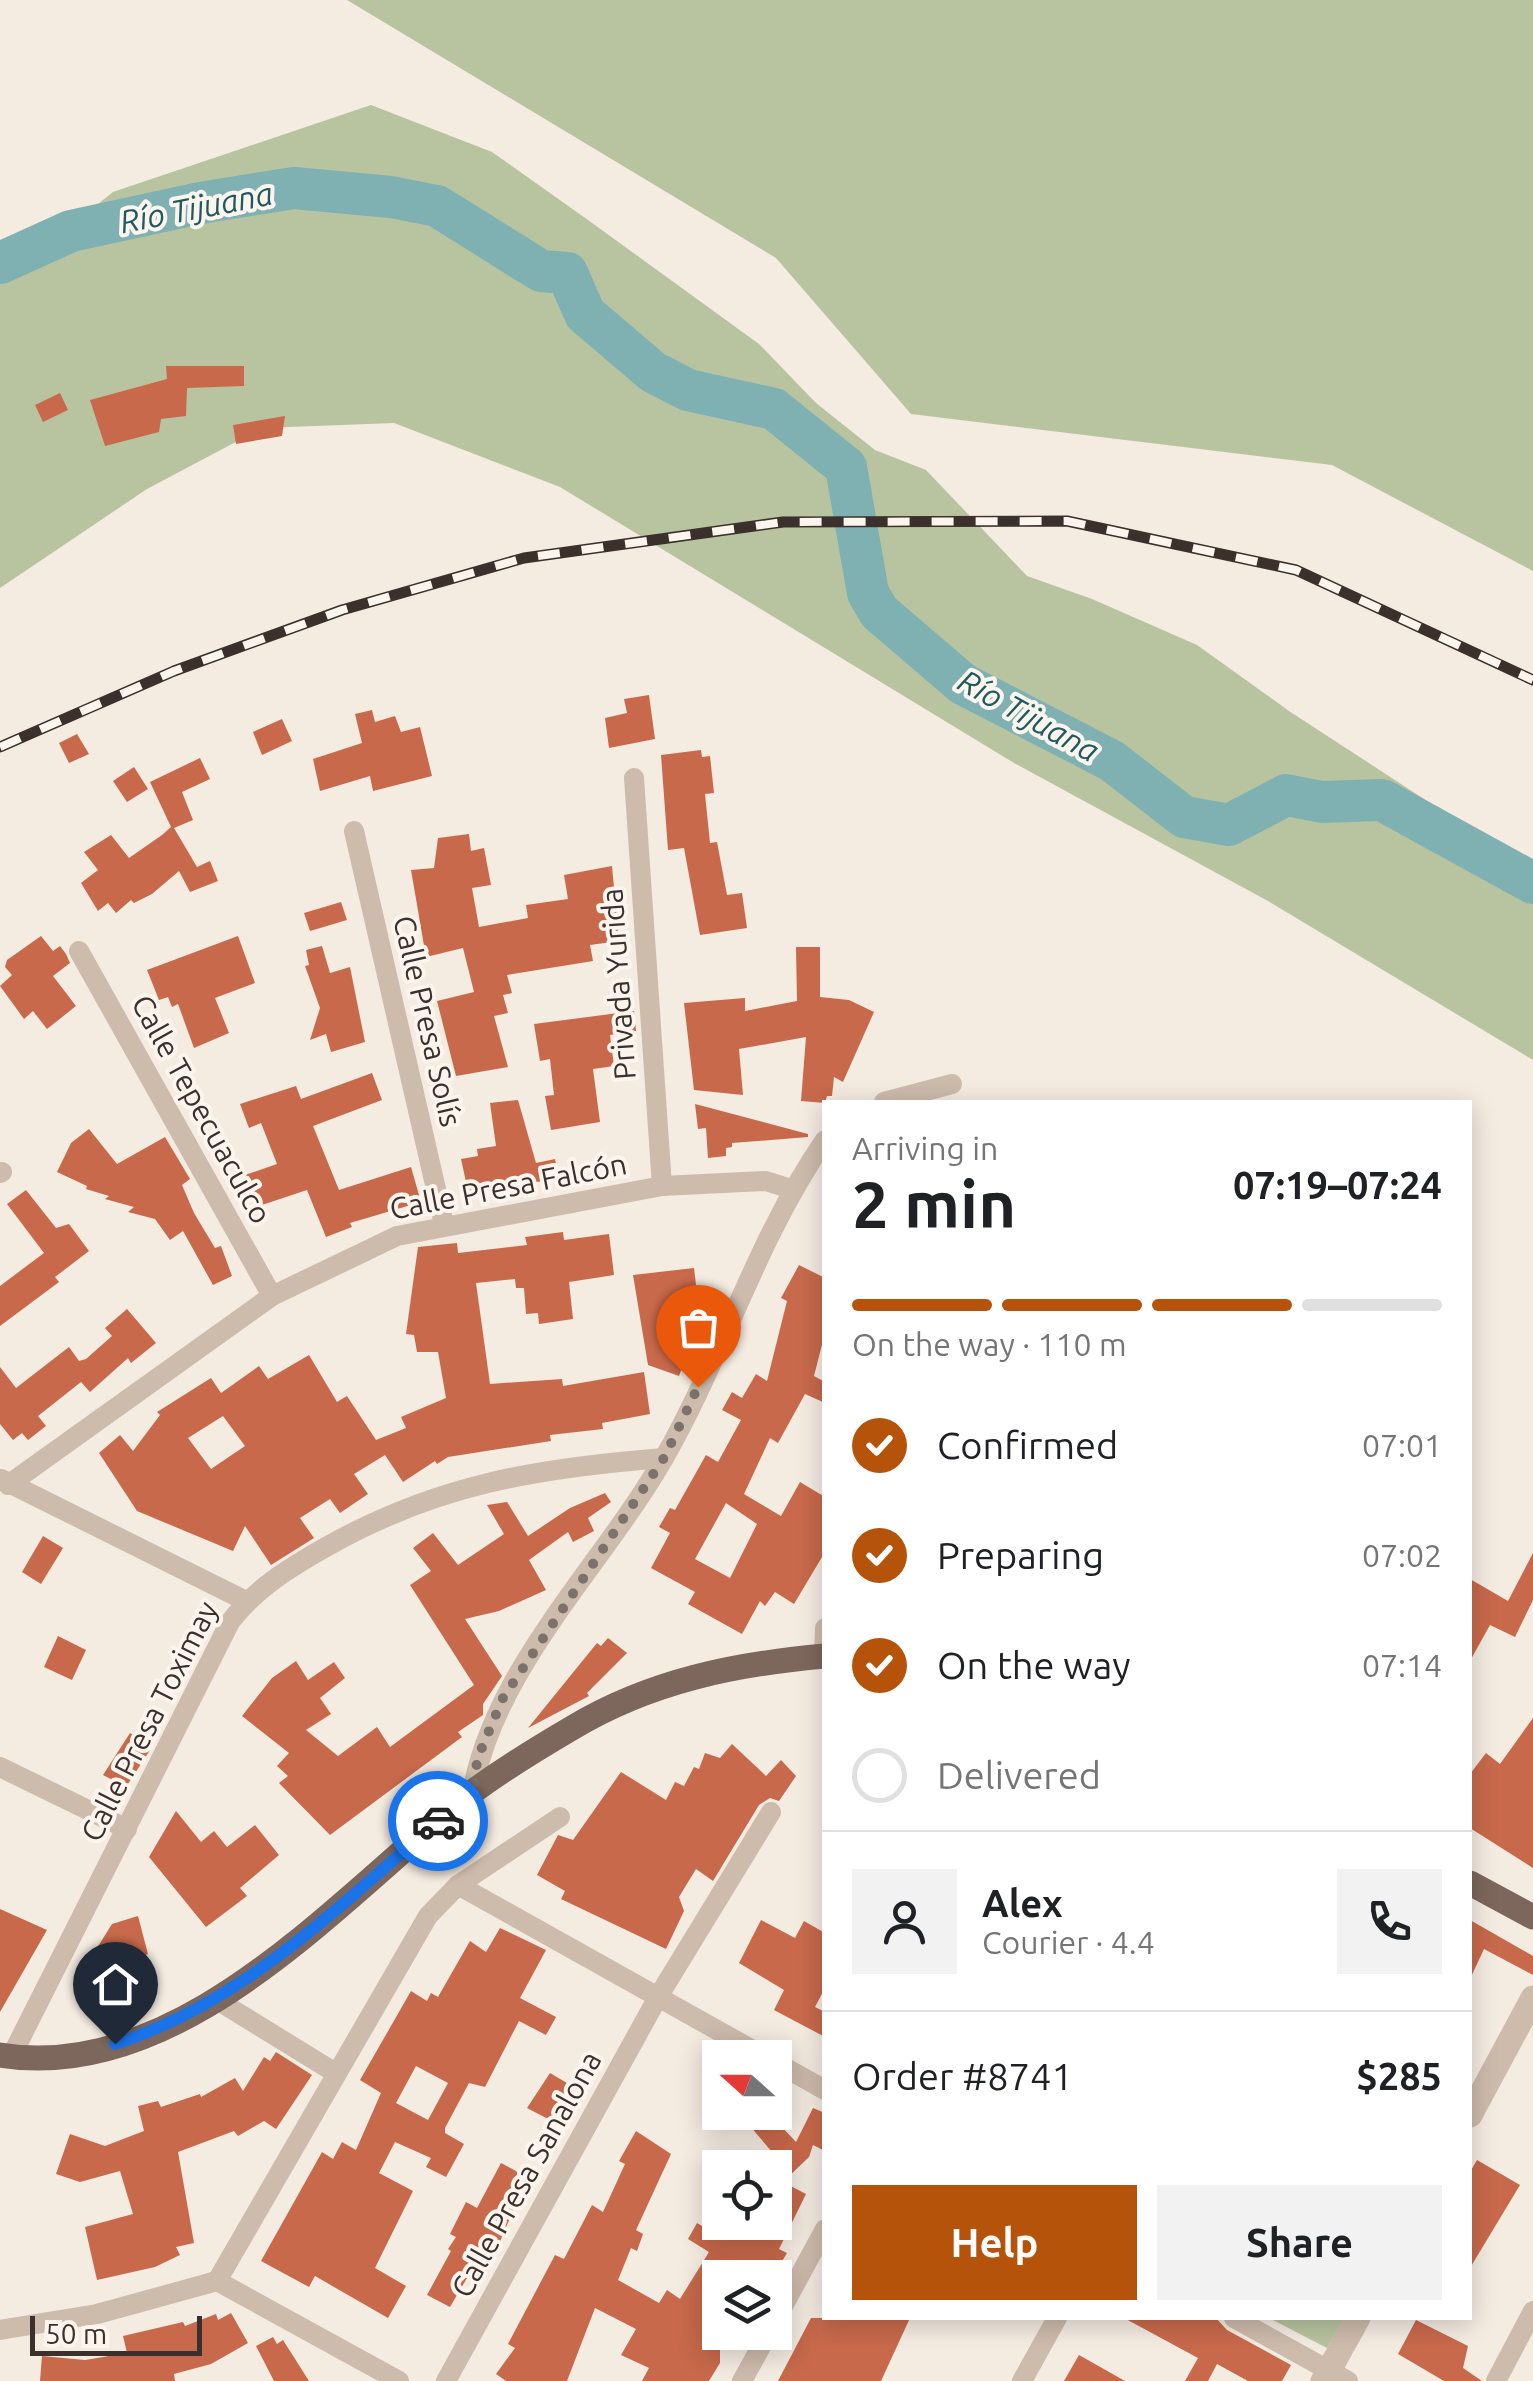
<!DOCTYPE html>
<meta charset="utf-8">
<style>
:root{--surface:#fff;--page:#f2f2f2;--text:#202124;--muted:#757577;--line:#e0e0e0;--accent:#b45309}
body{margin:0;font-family:Ubuntu,sans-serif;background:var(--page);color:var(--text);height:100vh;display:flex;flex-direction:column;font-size:38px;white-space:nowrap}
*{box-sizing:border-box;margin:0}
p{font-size:32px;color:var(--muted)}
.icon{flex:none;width:55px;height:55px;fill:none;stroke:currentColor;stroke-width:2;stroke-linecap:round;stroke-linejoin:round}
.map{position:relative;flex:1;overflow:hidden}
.panel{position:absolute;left:822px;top:1100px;width:650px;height:1220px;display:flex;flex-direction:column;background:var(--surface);border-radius:0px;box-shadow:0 5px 25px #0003}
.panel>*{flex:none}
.needle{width:65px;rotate:291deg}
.tools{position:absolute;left:702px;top:2040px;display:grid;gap:20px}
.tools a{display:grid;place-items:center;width:90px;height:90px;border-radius:0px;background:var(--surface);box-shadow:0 5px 25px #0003;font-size:50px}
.scale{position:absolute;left:30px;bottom:25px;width:172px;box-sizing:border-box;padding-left:10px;border:5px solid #3b302b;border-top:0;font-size:28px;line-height:35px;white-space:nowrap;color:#3b302b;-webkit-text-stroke:8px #fbf5ee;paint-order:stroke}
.pin{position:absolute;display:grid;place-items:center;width:85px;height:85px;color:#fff;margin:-102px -42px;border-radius:50% 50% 50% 0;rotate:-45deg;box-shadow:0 0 10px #0007}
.pin .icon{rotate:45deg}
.courier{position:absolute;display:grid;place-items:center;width:100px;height:100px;margin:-50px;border:8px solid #1a73e8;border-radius:50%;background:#fff;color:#222;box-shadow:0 2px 12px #0007}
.headline em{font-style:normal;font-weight:700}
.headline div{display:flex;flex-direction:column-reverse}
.headline{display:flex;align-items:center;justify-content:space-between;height:170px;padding:0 30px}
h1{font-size:65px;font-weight:700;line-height:75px}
.bar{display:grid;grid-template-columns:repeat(4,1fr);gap:15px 10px;align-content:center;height:120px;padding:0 30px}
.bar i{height:12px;border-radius:8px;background:var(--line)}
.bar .current{background:var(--accent)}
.bar p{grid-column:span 4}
.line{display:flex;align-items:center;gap:25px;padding:0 30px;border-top:2px solid var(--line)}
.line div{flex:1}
.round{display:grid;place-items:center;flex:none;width:105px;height:105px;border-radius:0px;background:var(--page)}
ol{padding:0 30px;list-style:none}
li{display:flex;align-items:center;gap:30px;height:110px}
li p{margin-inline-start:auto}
li .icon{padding:10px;border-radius:50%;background:var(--accent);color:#fff;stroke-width:4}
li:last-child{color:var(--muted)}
li i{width:55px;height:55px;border:5px solid var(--line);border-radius:50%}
.primary-button{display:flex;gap:20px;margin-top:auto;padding:20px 30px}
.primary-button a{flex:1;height:115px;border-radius:0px;background:var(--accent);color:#fff;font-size:40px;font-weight:700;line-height:115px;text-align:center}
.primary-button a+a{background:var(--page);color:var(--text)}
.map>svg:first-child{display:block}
.green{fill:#b8c4a0}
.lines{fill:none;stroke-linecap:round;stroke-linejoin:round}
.river{stroke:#7fb0b2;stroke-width:42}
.building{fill:#c8694b;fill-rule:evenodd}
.minor{stroke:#cdbbac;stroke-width:20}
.tertiary{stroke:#cdbbac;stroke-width:25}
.primary{stroke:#7d675c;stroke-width:25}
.rail-casing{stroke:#3b302b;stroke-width:11}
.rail{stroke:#fbf5ee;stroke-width:8;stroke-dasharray:22;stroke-linecap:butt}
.done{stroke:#7c716b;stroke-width:10;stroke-dasharray:0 18}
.route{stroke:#1a73e8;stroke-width:12}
.labels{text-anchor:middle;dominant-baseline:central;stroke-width:8;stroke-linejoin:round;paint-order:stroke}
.street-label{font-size:30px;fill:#3b302b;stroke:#fbf5ee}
.water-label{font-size:32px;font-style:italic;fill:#1f5a5e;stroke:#fbf5ee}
</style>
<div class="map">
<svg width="1533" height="2381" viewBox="0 0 1533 2381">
<rect width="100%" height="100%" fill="#f4ebe1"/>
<g class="green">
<path d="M347 0H1533V571L1332 465 911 414 776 258Z"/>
<path d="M371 105 492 152 588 220 759 344 816 403 875 450 926 470 1027 576 1092 599 1197 645 1289 711 1533 870V1060L1268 901 1014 763 560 487 394 423 262 428 147 489 0 588V282L113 192Z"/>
<path d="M1269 2318H1345L1327 2348Z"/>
</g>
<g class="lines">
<path class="river" d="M0 263 71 231 200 203 294 188 391 197 437 206 541 271 567 273 585 314 653 372 688 390 774 409 846 467 868 593 879 612 963 684 1112 761 1184 817 1229 825 1286 795 1322 802 1382 800 1533 883"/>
</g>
<g class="building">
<path d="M166 366H244V386L187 388 186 416 161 419 159 432 105 446 90 400 167 379Z"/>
<path d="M60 393 68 410 43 422 35 405Z"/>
<path d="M285 416 282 436 236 444 233 425Z"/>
<path d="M649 695 655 739 609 748 605 718 627 713 624 699Z"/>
<path d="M372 710 375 722 395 716 401 732 420 727 432 776 373 791 370 776 320 791 313 759 362 743 355 714Z"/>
<path d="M282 719 292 741 262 755 253 732Z"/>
<path d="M77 734 89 754 69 763 59 743Z"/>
<path d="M701 750 702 757 710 756 714 793 705 794 710 843 717 842 727 895 742 893 747 928 700 935 684 848 668 850 661 755Z"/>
<path d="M200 758 210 779 182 792 193 820 174 828 197 867 210 861 218 881 190 892 179 871 152 894 134 903 131 900 116 913 108 903 98 911 81 883 98 870 84 852 111 835 129 858 162 835 171 827 150 782Z"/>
<path d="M134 767 148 789 127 802 113 781Z"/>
<path d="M469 834 471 851 484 848 491 885 472 888 479 927 528 918 526 905 568 899 564 875 612 866 619 941 590 945 593 961 507 975 512 993 503 995 508 1013 494 1016 508 1067 456 1076 437 1001 474 992 463 948 426 957 411 870 434 868 438 838Z"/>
<path d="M341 902 347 920 310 931 304 913Z"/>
<path d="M41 936 53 951 60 946 66 954 70 963 53 976 76 1006 47 1029 33 1011 24 1019 0 986 12 975 5 967 7 960Z"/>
<path d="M238 936 255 983 215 998 229 1033 194 1048 178 1004 172 1007 168 997 159 1000 147 970Z"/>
<path d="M322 946 330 973 350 967 365 1042 331 1052 326 1034 310 1040 320 1008 305 966 309 965 306 950Z"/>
<path d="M796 947H820V997L849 1000 874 1012 843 1082 834 1077 832 1096H827L825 1103 801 1101 806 1037 739 1049 743 1095 694 1090 684 1003 745 998V1011L797 1001Z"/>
<path d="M634 1011 636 1031 610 1035 614 1066 593 1069 600 1122 551 1130 545 1096 554 1095 550 1059 540 1061 534 1024Z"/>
<path d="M372 1073 382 1100 313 1126 339 1190 411 1167 421 1202 350 1223 352 1227 326 1237 307 1190 259 1206 242 1176 277 1164 261 1123 249 1128 240 1104 296 1086 301 1099Z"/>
<path d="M518 1100 536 1163 555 1159 559 1179 468 1191 461 1159 478 1156 477 1149 496 1146 490 1103Z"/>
<path d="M695 1104 808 1134V1137L732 1143V1147L726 1148V1156L708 1158 706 1128 698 1129Z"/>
<path d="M89 1129 117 1164 165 1137 190 1179 182 1185 194 1213 215 1248 221 1246 232 1276 213 1285 183 1231 170 1240 155 1219 128 1212 134 1207 105 1199 109 1196 86 1189 87 1186 57 1172 71 1143Z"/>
<path d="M26 1190 56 1228 69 1224 89 1251 55 1277 59 1282 0 1326V1286L44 1253 7 1204Z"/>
<path d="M563 1232 564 1240 609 1234 614 1275 569 1282 573 1319 539 1324 538 1313 526 1314 524 1288H516L515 1279 476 1283 490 1384 562 1379 563 1386 644 1372 650 1414 602 1423 603 1429 550 1435 551 1441 448 1457 437 1464 435 1461 403 1482 385 1455 354 1474 368 1494 340 1513 330 1499 300 1518 314 1538 271 1565 245 1526 233 1551 137 1511 99 1453 120 1435 133 1451 160 1415 157 1412 211 1378 221 1393 259 1366 268 1379 309 1355 337 1402 347 1396 376 1440 406 1428 401 1417 446 1398 438 1352H417L414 1335 406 1334 418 1247 457 1243 458 1253 527 1245 525 1237ZM223 1416 245 1446 211 1469 188 1438Z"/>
<path d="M799 1265 825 1278V1333L814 1376 825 1382V1403L805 1394 778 1443 770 1438 744 1494 781 1516 800 1482 825 1497V1552L794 1604 775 1592 765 1606 760 1601 742 1634 688 1604 695 1592 651 1568 670 1533 659 1527 670 1508 675 1510 706 1455 718 1462 741 1420 722 1410 732 1392 742 1398 756 1374 767 1381 787 1301 781 1298ZM726 1503 757 1524 730 1578 695 1559Z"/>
<path d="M694 1268 700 1319 679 1376 648 1365 633 1275Z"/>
<path d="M127 1309 156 1343 131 1363 128 1358 90 1392 81 1382 38 1416 46 1426 28 1440 22 1433 13 1440 0 1424V1367L16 1388 69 1347 79 1361 86 1359 112 1336 105 1328Z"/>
<path d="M605 1493 611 1502 588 1518 594 1531 573 1542 568 1532 529 1560 546 1590 499 1611 465 1619 502 1676 483 1704V1715L458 1732 462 1737 330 1835 279 1783 288 1776 277 1766 289 1753 242 1716 272 1678 296 1661 308 1680 334 1662 345 1678 320 1698 331 1714 306 1730 338 1756 377 1727 390 1747 474 1685 410 1585 431 1571 413 1548 433 1533 458 1565 504 1534 487 1505 507 1502 528 1536 570 1508Z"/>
<path d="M43 1536 63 1548 41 1584 22 1572Z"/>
<path d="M1533 1553V1600L1515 1637 1490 1625 1470 1661V1579L1508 1601Z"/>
<path d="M201 1607 218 1616 205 1640 188 1631Z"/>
<path d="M58 1636 86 1650 72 1680 44 1667Z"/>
<path d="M608 1638 627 1653 587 1693 589 1696 528 1728 597 1643 601 1646Z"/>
<path d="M1533 1718V1868L1470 1828V1774L1486 1753 1500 1764Z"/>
<path d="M130 1733 152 1747 126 1787 103 1775Z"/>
<path d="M732 1744 766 1776 781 1760 796 1776 779 1801 770 1798 759 1805 713 1881 696 1869 679 1897 684 1911 666 1949 561 1899 565 1891 537 1875 558 1835 573 1840 621 1772 666 1800 675 1782 684 1786 694 1767 699 1769 705 1753 720 1758Z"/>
<path d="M176 1811 201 1842 214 1831 227 1847 255 1825 279 1855 240 1888 247 1896 206 1927 149 1857Z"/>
<path d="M0 1909 47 1930 0 2012Z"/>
<path d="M138 1916 148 1954 118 1965 111 1944 97 1948 112 1924Z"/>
<path d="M761 1920 795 1938 804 1921 825 1933V1988L815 2007 825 2012V2037L774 2010 784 1990 739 1963Z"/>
<path d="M1470 1920 1533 1956V1975L1484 1949 1470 1979Z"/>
<path d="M500 1928 546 1950 520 1998 556 2017 546 2035 519 2021 485 2087 469 2083 445 2128V2133L464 2144 446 2177 426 2167 431 2158 395 2142 379 2173 413 2191 375 2268 406 2286 388 2318 315 2276 309 2287 261 2261 322 2152 333 2159 342 2142 356 2150 381 2093 360 2080 411 1991 427 2001 431 1993 438 1997 470 1941 486 1952ZM416 2066 448 2083 428 2120 396 2103Z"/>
<path d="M276 2052 312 2075 276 2129 264 2121 238 2136 234 2131 178 2152 194 2243 176 2247 180 2255 155 2267 97 2280 85 2227 133 2214 120 2171 80 2182 56 2174 70 2134 105 2146 144 2131 138 2106 158 2101 161 2107 200 2094 201 2097 235 2078 243 2091 264 2057 270 2061Z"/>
<path d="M550 2073 572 2086 552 2121 527 2108Z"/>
<path d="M813 2108 825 2113V2151L813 2145 809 2157 783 2182 806 2194 779 2249 787 2253 772 2278H720V2363L709 2381H642L649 2368 621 2355 636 2329 595 2308 567 2381H506L496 2374 515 2348 508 2344 555 2255 564 2259 592 2205 603 2212 625 2164 619 2161 636 2131 671 2154 636 2230 643 2234 637 2251 631 2248 618 2280 659 2303 667 2290 680 2299 709 2252 688 2239 697 2223 712 2232 720 2218V2222L748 2234 755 2222H775V2177L784 2166 738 2112H768L796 2142Z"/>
<path d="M1477 2160 1520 2185 1470 2268V2172Z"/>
<path d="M501 2163 516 2171 519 2175 514 2186 522 2190 484 2279 470 2273 450 2307 427 2295 451 2251 448 2249 456 2237 450 2234 466 2202 477 2208Z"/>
<path d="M231 2313 248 2343 211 2364 174 2374 175 2381H40L42 2356 85 2360 127 2353 123 2336 183 2322 185 2326 216 2314 218 2320Z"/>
<path d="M811 2318H910L881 2381H778Z"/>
<path d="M1124 2318H1216L1227 2330 1291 2365 1282 2381H1248L1217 2364 1208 2381H1185L1198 2358Z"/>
<path d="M1416 2320 1468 2346 1463 2368 1482 2381H1444L1398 2354Z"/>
<path d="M273 2337 277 2344 283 2340 309 2381H274L256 2346Z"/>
<path d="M1079 2355 1125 2381H1064Z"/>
</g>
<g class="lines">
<g class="minor">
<path d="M634 778 662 1186"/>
<path d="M354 831 444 1224"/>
<path d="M79 951 272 1296"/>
<path d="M884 1102 952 1084"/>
<path d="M0 1173 2 1172"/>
<path d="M1 1479 246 1601"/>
<path d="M8 1485 272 1296 397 1236 662 1186 766 1181 791 1189"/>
<path d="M824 1656 825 1628"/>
<path d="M0 1767 127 1829"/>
<path d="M472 1793C494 1668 602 1566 664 1458 723 1355 757 1238 825 1140"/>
<path d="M458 1885 767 2058"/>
<path d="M217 2000 334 2072"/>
<path d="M11 2057 230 1622C256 1588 289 1568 326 1547 437 1484 538 1468 664 1458"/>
<path d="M775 2062 825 2090"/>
<path d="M217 2281 428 1916 458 1885 560 1817"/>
<path d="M1234 2318 1348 2381"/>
<path d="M775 2321 825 2229"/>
<path d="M0 2330 97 2314 217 2281 399 2381"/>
<path d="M446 2381 658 1997 771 1812"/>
<path d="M742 2381 769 2332"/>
<path d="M1022 2381 1057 2318"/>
<path d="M1496 2381 1533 2311"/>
</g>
<g class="tertiary">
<path d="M1470 2115 1533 1998"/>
<path d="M1323 2381 1358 2318"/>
</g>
<g class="primary">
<path d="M1470 1883 1533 1917"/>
<path d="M0 2055C182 2085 342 1895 470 1794 501 1770 538 1748 572 1728 650 1681 735 1664 825 1656"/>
</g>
<defs>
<path id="rail" d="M0 747 174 671 342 610 524 558 783 522 1067 521 1296 570 1533 680"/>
</defs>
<use href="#rail" class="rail-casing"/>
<use href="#rail" class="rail"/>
</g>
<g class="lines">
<path class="done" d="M438 1821 472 1792 478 1757 503 1698 664 1458 698 1387"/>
<path class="route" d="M115 2044C243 2003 338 1907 438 1821"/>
</g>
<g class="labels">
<g class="street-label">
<text transform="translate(618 984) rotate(-94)">Privada Yurida</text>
<text transform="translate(428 1021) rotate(77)">Calle Presa Solís</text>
<text transform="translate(202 1109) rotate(61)">Calle Tepecuaculco</text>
<text transform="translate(508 1186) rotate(-11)">Calle Presa Falcón</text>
<text transform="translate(149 1721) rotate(-63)">Calle Presa Toximay</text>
<text transform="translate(526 2174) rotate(-61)">Calle Presa Sanalona</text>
</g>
<g class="water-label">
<text transform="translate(196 207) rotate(-11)">Río Tijuana</text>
<text transform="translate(1029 715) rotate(29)">Río Tijuana</text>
</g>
</g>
</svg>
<div class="tools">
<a><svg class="needle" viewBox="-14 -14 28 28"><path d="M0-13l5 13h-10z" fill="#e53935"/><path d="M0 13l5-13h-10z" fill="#757577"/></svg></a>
<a><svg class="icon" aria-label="locate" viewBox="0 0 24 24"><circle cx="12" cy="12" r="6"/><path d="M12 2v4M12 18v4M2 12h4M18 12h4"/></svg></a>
<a><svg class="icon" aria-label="layers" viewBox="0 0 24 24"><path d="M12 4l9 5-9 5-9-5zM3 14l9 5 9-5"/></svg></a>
</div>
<div class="scale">50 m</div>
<div class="pin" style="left:698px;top:1387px;background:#ea580c"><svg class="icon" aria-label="bag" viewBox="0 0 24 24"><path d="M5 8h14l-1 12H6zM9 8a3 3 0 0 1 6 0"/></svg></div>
<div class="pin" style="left:115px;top:2044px;background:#1f2937"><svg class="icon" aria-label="home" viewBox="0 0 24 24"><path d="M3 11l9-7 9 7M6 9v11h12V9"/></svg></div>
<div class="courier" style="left:438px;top:1821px"><svg class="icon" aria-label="car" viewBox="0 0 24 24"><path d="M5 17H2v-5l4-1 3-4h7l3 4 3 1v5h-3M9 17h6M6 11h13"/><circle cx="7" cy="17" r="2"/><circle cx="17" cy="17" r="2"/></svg></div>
<section class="panel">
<div class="headline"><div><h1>2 min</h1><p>Arriving in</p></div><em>07:19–07:24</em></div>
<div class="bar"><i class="current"></i><i class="current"></i><i class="current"></i><i></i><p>On the way · 110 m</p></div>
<ol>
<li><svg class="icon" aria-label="check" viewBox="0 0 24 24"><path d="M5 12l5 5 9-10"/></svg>Confirmed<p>07:01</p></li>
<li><svg class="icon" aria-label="check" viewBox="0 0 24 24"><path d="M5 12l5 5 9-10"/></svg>Preparing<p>07:02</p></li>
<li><svg class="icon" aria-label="check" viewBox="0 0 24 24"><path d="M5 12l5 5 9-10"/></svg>On the way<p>07:14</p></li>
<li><i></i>Delivered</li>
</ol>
<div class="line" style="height:180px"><a class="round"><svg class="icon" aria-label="person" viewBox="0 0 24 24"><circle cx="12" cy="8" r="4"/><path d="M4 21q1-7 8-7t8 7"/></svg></a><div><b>Alex</b><p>Courier · 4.4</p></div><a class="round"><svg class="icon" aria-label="phone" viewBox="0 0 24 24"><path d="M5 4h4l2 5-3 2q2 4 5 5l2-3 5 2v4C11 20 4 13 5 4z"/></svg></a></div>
<div class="line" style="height:130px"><div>Order #8741</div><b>$285</b></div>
<div class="primary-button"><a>Help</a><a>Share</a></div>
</section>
</div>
